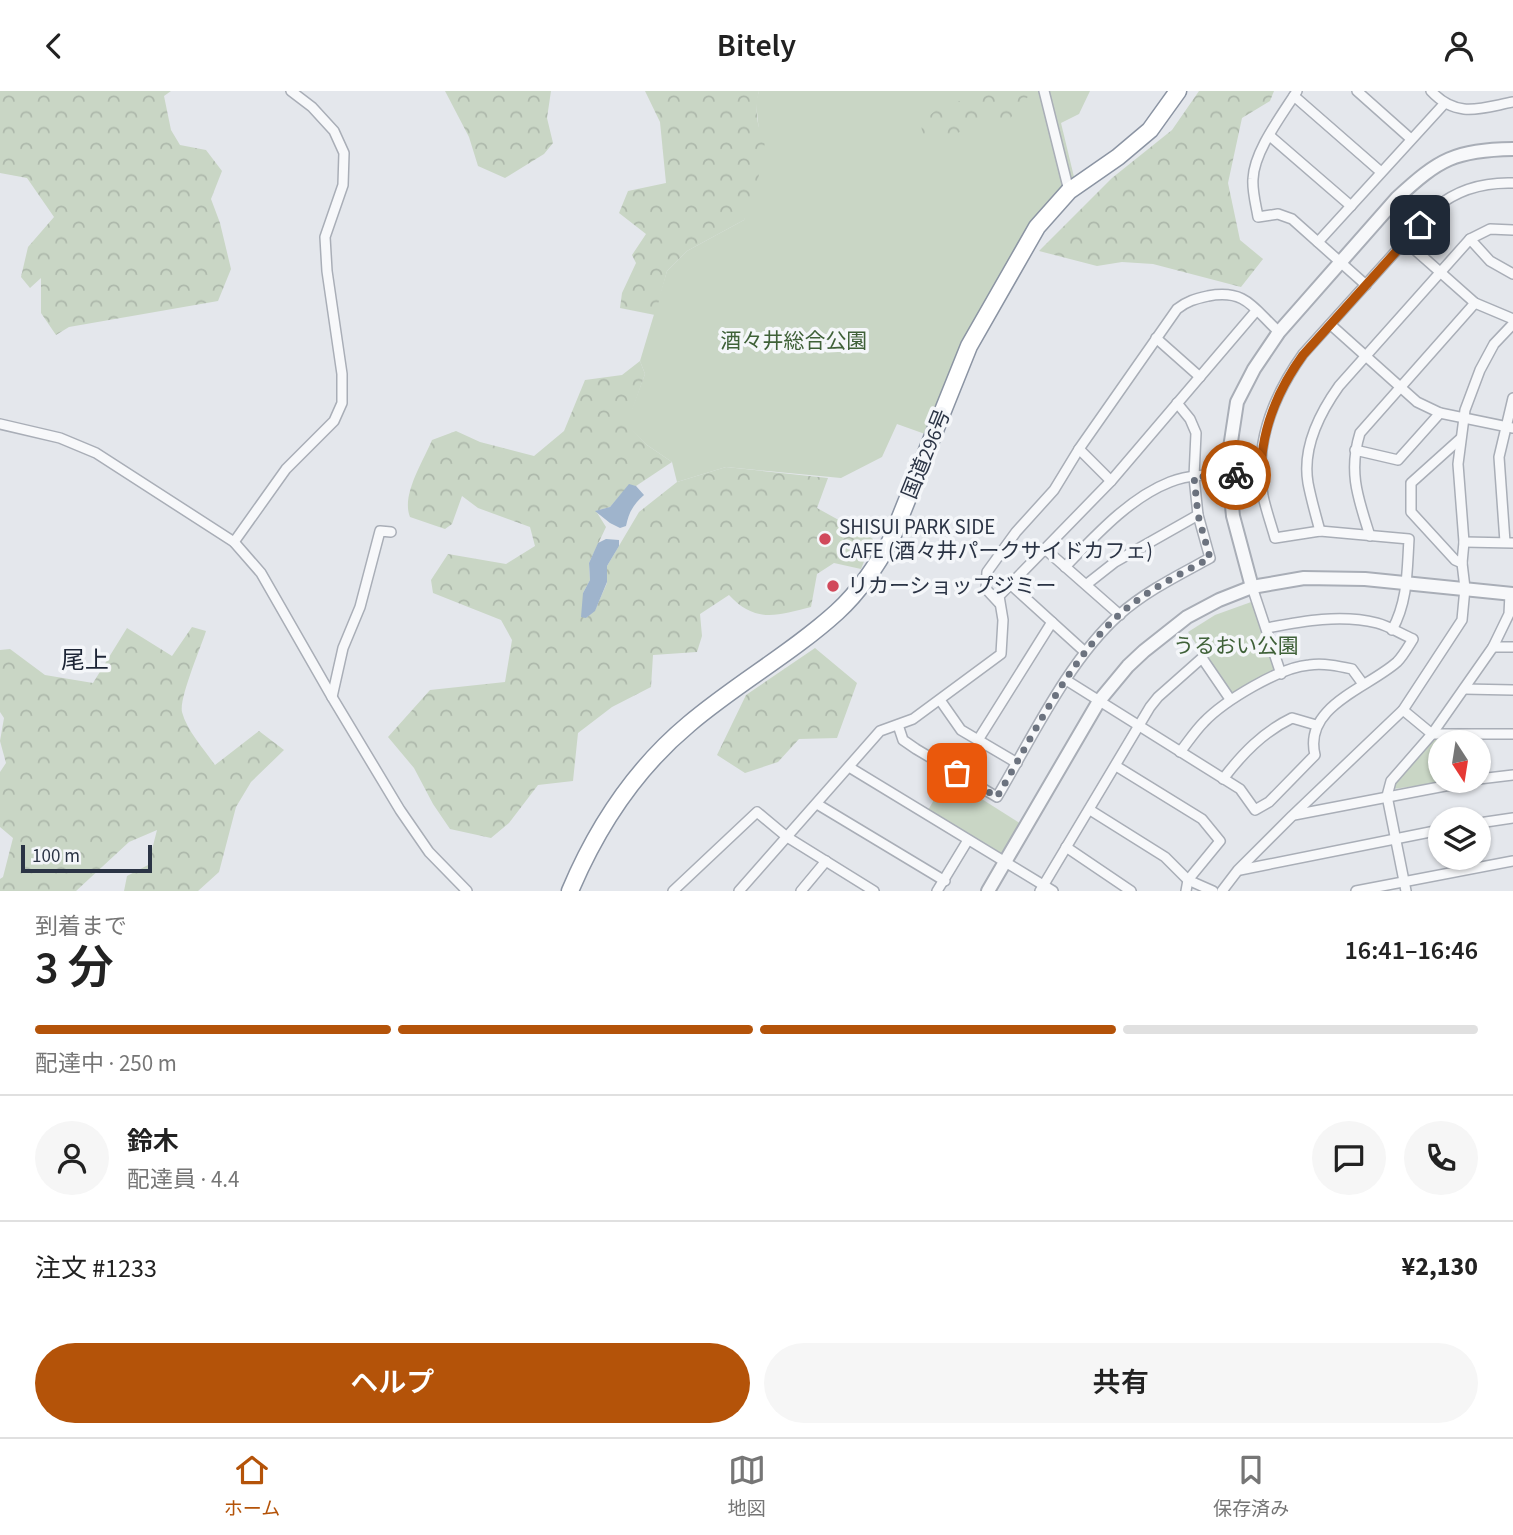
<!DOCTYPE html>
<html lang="ja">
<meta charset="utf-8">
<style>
:root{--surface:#fff;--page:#f6f6f6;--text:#222;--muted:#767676;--line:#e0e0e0;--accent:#b45309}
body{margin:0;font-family:"Source Sans 3","Noto Sans JP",sans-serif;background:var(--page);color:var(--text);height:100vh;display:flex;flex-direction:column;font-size:26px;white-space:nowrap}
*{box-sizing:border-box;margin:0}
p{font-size:23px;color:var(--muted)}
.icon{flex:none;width:38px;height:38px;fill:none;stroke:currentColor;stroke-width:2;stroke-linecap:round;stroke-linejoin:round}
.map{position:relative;height:800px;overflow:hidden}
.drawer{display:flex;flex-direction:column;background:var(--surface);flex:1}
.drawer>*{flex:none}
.needle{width:46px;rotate:168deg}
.buttons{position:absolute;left:1428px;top:639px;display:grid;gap:14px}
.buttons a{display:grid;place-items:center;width:63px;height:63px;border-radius:50%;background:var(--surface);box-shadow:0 2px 5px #0004;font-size:35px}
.scale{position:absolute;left:21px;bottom:18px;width:131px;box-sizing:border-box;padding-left:7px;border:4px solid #2b3445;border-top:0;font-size:19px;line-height:24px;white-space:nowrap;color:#2b3445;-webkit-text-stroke:5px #f4f6f9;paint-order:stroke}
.pin{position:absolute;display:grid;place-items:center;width:60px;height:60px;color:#fff;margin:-30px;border-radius:14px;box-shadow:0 4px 10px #0006}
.courier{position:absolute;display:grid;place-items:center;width:70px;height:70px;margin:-35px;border:5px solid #b45309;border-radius:50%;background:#fff;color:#222;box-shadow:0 2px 9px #0007}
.summary em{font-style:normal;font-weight:600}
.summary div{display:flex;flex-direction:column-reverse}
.summary{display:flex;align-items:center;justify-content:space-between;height:119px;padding:0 35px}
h1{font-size:46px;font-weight:600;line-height:52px}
.bar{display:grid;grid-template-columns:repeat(4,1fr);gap:10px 7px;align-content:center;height:84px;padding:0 35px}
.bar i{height:9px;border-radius:5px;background:var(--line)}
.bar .active{background:var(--accent)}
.bar p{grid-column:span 4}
.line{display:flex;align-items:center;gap:18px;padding:0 35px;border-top:2px solid var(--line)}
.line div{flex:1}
.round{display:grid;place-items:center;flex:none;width:74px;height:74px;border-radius:37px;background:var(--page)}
.cta{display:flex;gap:14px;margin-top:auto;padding:14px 35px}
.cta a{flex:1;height:80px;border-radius:42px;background:var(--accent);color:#fff;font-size:28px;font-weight:600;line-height:80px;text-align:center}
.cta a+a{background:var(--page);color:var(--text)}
header{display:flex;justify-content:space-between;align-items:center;height:91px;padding:0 35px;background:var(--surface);font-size:32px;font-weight:600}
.menu{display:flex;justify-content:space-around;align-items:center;height:98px;border-top:2px solid var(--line);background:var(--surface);font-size:19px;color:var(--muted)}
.menu a{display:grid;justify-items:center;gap:4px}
.menu .active{color:var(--accent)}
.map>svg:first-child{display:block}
.green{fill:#c9d6c5}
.forest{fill:url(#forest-crowns)}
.water{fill:#9fb4cc}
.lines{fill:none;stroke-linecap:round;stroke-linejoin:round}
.minor-casing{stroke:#a9aeb7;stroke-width:12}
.tertiary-casing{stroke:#a9aeb7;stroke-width:16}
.trunk-casing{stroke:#8b94a3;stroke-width:19}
.minor{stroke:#f7f8fa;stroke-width:9}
.tertiary{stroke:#f7f8fa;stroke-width:12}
.trunk{stroke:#fff;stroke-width:16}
.done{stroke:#6c737f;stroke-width:7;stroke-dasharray:0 12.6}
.route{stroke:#b45309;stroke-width:9}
.poi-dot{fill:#d1495b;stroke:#f4f6f9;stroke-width:2.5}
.labels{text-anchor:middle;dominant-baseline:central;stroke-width:7;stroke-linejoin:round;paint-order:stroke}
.park-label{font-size:21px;fill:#3f6138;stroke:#f4f6f9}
.street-label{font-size:21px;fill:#2b3445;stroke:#f4f6f9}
.poi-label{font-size:21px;fill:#2b3445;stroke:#f4f6f9;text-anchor:start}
.quarter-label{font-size:24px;fill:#1d2536;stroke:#f4f6f9}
</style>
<header><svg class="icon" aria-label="back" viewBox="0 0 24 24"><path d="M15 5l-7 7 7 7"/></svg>Bitely<svg class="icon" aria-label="person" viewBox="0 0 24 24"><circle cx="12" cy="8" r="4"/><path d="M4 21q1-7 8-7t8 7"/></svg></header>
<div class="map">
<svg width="1513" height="800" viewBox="0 0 1513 800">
<defs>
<pattern id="forest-crowns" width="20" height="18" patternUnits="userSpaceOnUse" patternTransform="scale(1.75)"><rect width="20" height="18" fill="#c9d6c5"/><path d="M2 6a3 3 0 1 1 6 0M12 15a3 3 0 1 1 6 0" fill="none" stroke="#adb8ab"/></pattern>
</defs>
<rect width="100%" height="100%" fill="#e4e7ec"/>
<g class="green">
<path d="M759 0H1090L1079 23 1061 32 1074 86 1044 121 979 224 925 343 897 333 882 366 841 387 726 376 677 391 672 371 647 354 626 334 645 283 640 270 667 180 687 160 744 129 759 41 756 11Z"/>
<path d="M1254 510 1278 581 1230 605 1188 541 1215 524Z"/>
<path d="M1433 644 1448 645 1449 651H1440V690H1452L1393 698 1392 691Z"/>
<path d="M947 686 1021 733 1003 768 927 721Z"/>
</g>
<g class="forest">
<path d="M0 0H171L164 5 171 39 180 54 206 59 222 80 211 108 220 132 231 178 218 210 69 236 56 244 41 222V187L30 197 21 186 28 156 54 126 27 87 0 82Z"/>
<path d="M445 0H551L547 27 553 52 544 63 505 87 478 75 469 46Z"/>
<path d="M645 0H759C755 16 756 36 765 51L755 105 744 129 687 160 667 180 655 224 620 217 622 202 636 172 632 164 646 143 619 122 628 100 666 92 660 31Z"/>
<path d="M964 0H1031L1030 4 1018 15 1006 35 985 26C965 38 947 52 923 49L921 32 936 19 965 8Z"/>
<path d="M1199 0H1274L1270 10 1242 27 1228 92 1240 149 1263 168 1241 196 1153 173 1122 171 1097 175 1039 160 1112 87 1172 39Z"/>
<path d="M640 270 645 283 627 334 647 354 672 371 636 395 629 394 610 416 596 420 606 436 589 472 590 489 583 502 586 527 595 519 607 492V475L639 421 677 391 726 376 828 387 817 417 873 448 861 478 834 472 817 483 811 516C776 525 755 532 729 504L700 523 702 545 697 561 653 564 651 596 612 616 578 642 573 690 538 694 509 732 491 747 450 738 433 713 414 677 388 646 430 599 505 591 512 549 501 529 433 502 431 489 448 463 506 473 535 455 530 436 478 417 462 405 452 433 445 438 410 426C401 404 423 371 432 349L456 340 480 351 534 365 564 340 585 289 622 284Z"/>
<path d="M192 536 206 540C201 556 179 607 182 621 187 640 204 658 215 674L259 640 284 659 251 691 236 716 219 781 198 800H124L127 785 148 774 157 739 129 751 76 800H0V788L3 786 13 747 0 736V681L6 672 0 650 4 627 0 621V559L10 558 45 584 93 592 127 537 172 565Z"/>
<path d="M815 557 857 592 837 647 799 648 778 671 745 682 717 664 746 604Z"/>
</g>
<g class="water">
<path d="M629 393 636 395 644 404C633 414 629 421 626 435L620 437 610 432 595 420 610 416Z"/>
<path d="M606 448 619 449V455L607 475V491L595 520 586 527 581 526 583 502 590 489 589 472 598 452Z"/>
</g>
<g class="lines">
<defs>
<g id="minor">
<path d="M1044 0 1069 100"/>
<path d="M1297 0C1282 24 1254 60 1253 88 1252 100 1256 114 1258 126L1278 123 1292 128 1366 194"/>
<path d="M1357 0 1411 48"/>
<path d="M1431 0C1457 28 1481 17 1513 11"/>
<path d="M1294 5 1381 81"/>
<path d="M1270 45 1351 115"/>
<path d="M1470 148 1490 170 1513 183"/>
<path d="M1405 150 1475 212 1513 228"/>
<path d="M1318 151 1444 13"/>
<path d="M1331 234 1417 311 1440 322 1513 337"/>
<path d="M1156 247 1200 286"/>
<path d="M0 333 60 347 96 362 234 451 261 482 332 606 400 719 429 761 467 800"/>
<path d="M1460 348 1411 392V421L1455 469 1462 472"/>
<path d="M1355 359 1398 369 1440 322"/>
<path d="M1111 390 1079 358 1177 218C1187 210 1195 208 1208 205 1246 198 1253 217 1279 241"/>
<path d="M1320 440C1316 425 1311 408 1308 392 1302 357 1319 323 1339 295L1470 148 1490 138 1513 139"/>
<path d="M1370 445C1358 407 1348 381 1360 342L1475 212"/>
<path d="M234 451 286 378 334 330 342 312V283L327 180 325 146 343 94 344 62 334 40 312 16 291 0"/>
<path d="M1464 451 1513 452"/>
<path d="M1505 451 1499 366 1513 307"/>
<path d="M1045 458 1120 524"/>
<path d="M1065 476C1095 445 1129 407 1170 391 1197 380 1232 385 1261 383"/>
<path d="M1010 493 1085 561"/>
<path d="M1087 493 1115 471 1198 424"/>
<path d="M1252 496 1281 583"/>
<path d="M999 512 986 498 987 481 1016 441 1054 399 1079 358"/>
<path d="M1392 539C1408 510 1407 480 1409 448L1320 440 1275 447C1271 433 1266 419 1263 405 1254 354 1273 305 1303 263L1435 117C1458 98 1483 91 1513 92"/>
<path d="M1493 556H1513"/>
<path d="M1066 589 1240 698 1255 719 1269 711 1315 664C1303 615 1368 597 1397 571 1403 565 1408 556 1413 548 1401 543 1389 535 1377 532 1341 523 1303 530 1267 537"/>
<path d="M1464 598 1513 599"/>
<path d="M332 606 343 557 360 516 380 440 391 441"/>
<path d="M940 609 961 639 1017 672"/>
<path d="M1403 619 1432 643H1513"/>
<path d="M898 634 903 649 916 658 997 706C1032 647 1068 570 1119 524 1146 500 1179 484 1210 467L1198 424 1194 386 1196 342 1190 328 1177 312"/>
<path d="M978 649 1052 531"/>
<path d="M1180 661C1188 651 1195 640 1204 631 1224 610 1280 576 1309 574 1324 572 1338 575 1352 578L1363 593"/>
<path d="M1116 675 1202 728 1220 750 1188 789 1186 800"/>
<path d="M849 676 1053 800"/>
<path d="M1223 688C1242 663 1263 641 1292 627L1316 634"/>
<path d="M1479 688 1513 684"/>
<path d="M817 713 945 790"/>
<path d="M1090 719 1165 766 1188 789 1213 800"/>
<path d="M1294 724 1471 690"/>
<path d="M1479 732 1513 727"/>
<path d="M1066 756 1131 800"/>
<path d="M1240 779 1440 739"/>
<path d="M673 800 757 721 787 746 874 800"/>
<path d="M739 800 880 640 913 628 1001 563 1003 529 999 505 1111 390 1256 220"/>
<path d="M801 800 826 770"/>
<path d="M937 800 968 749"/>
<path d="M1040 800 1150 616 1158 606 1202 567 1230 608"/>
<path d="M1222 800 1238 779 1292 725 1403 619 1462 529 1465 497 1462 472 1464 451 1458 373 1465 319 1480 279 1494 253 1513 233"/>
<path d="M1356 800 1513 770"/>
<path d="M1406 800 1387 705 1391 690 1432 643 1493 556 1509 523 1510 503"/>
</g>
<g id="tertiary">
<path d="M1252 496 1233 425 1229 385 1230 357 1237 311 1254 278 1279 241 1397 107C1439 68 1455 59 1513 58"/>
<path d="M988 800 1099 610 1128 575 1144 560 1187 526 1219 509 1252 496 1304 487 1365 488 1513 503"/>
</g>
<path id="trunk" d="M570 800C597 736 635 678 689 633 736 593 792 562 837 521 860 500 876 475 891 449L969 255 1037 136 1069 100 1118 66 1150 39 1178 0"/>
</defs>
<use href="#minor" class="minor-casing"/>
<use href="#tertiary" class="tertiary-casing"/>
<use href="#trunk" class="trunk-casing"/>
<use href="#minor" class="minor"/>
<use href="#tertiary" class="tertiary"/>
<use href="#trunk" class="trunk"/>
</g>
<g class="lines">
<path class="done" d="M957 682 997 706C1032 647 1068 570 1119 524 1145 500 1179 484 1210 467L1198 424 1194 386 1236 384"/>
<path class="route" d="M1236 384 1261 383C1261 339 1277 300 1303 264L1420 134"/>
</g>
<g class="poi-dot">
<circle cx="825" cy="448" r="7"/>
<circle cx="833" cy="495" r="7"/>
</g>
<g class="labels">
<g class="park-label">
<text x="794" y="250">酒々井総合公園</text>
<text x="1236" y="555">うるおい公園</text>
</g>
<g class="street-label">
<text transform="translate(926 363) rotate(-68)">国道296号</text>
</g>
<g class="poi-label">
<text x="839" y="436">SHISUI PARK SIDE<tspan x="839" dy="24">CAFE (酒々井パークサイドカフェ)</tspan></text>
<text x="847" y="495">リカーショップジミー</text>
</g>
<g class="quarter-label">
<text x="85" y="569">尾上</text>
</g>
</g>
</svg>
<div class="buttons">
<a><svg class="needle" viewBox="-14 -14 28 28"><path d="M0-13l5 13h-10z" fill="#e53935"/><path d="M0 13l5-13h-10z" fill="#767676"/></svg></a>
<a><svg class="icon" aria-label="layers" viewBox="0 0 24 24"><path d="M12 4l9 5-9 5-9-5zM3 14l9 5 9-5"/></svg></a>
</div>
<div class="scale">100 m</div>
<div class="pin" style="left:957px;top:682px;background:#ea580c"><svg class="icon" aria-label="bag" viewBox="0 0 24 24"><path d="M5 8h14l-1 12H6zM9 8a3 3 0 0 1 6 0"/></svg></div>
<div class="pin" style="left:1420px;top:134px;background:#1f2937"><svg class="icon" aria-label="home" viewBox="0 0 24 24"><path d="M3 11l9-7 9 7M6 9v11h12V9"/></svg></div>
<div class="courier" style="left:1236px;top:384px"><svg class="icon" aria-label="bike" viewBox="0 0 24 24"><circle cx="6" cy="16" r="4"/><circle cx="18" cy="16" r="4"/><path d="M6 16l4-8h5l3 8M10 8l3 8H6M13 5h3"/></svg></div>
</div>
<section class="drawer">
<div class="summary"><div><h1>3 分</h1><p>到着まで</p></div><em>16:41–16:46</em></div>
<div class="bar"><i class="active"></i><i class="active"></i><i class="active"></i><i></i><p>配達中 · 250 m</p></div>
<div class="line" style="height:126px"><a class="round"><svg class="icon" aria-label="person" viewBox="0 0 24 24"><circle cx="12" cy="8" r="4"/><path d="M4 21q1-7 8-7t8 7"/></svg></a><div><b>鈴木</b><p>配達員 · 4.4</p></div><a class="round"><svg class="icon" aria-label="chat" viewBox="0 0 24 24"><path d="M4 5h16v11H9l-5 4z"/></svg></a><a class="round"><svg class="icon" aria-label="phone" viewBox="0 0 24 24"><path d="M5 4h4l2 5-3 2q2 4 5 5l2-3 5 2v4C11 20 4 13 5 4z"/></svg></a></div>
<div class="line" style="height:91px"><div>注文 #1233</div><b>¥2,130</b></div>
<div class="cta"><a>ヘルプ</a><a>共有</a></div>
</section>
<nav class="menu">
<a class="active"><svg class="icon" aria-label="home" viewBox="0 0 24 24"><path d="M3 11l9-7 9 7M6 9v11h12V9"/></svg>ホーム</a>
<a><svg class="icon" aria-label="map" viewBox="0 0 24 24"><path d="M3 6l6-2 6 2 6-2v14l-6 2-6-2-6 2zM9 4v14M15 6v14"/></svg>地図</a>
<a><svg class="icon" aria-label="saved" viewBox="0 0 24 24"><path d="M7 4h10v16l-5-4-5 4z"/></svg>保存済み</a>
</nav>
